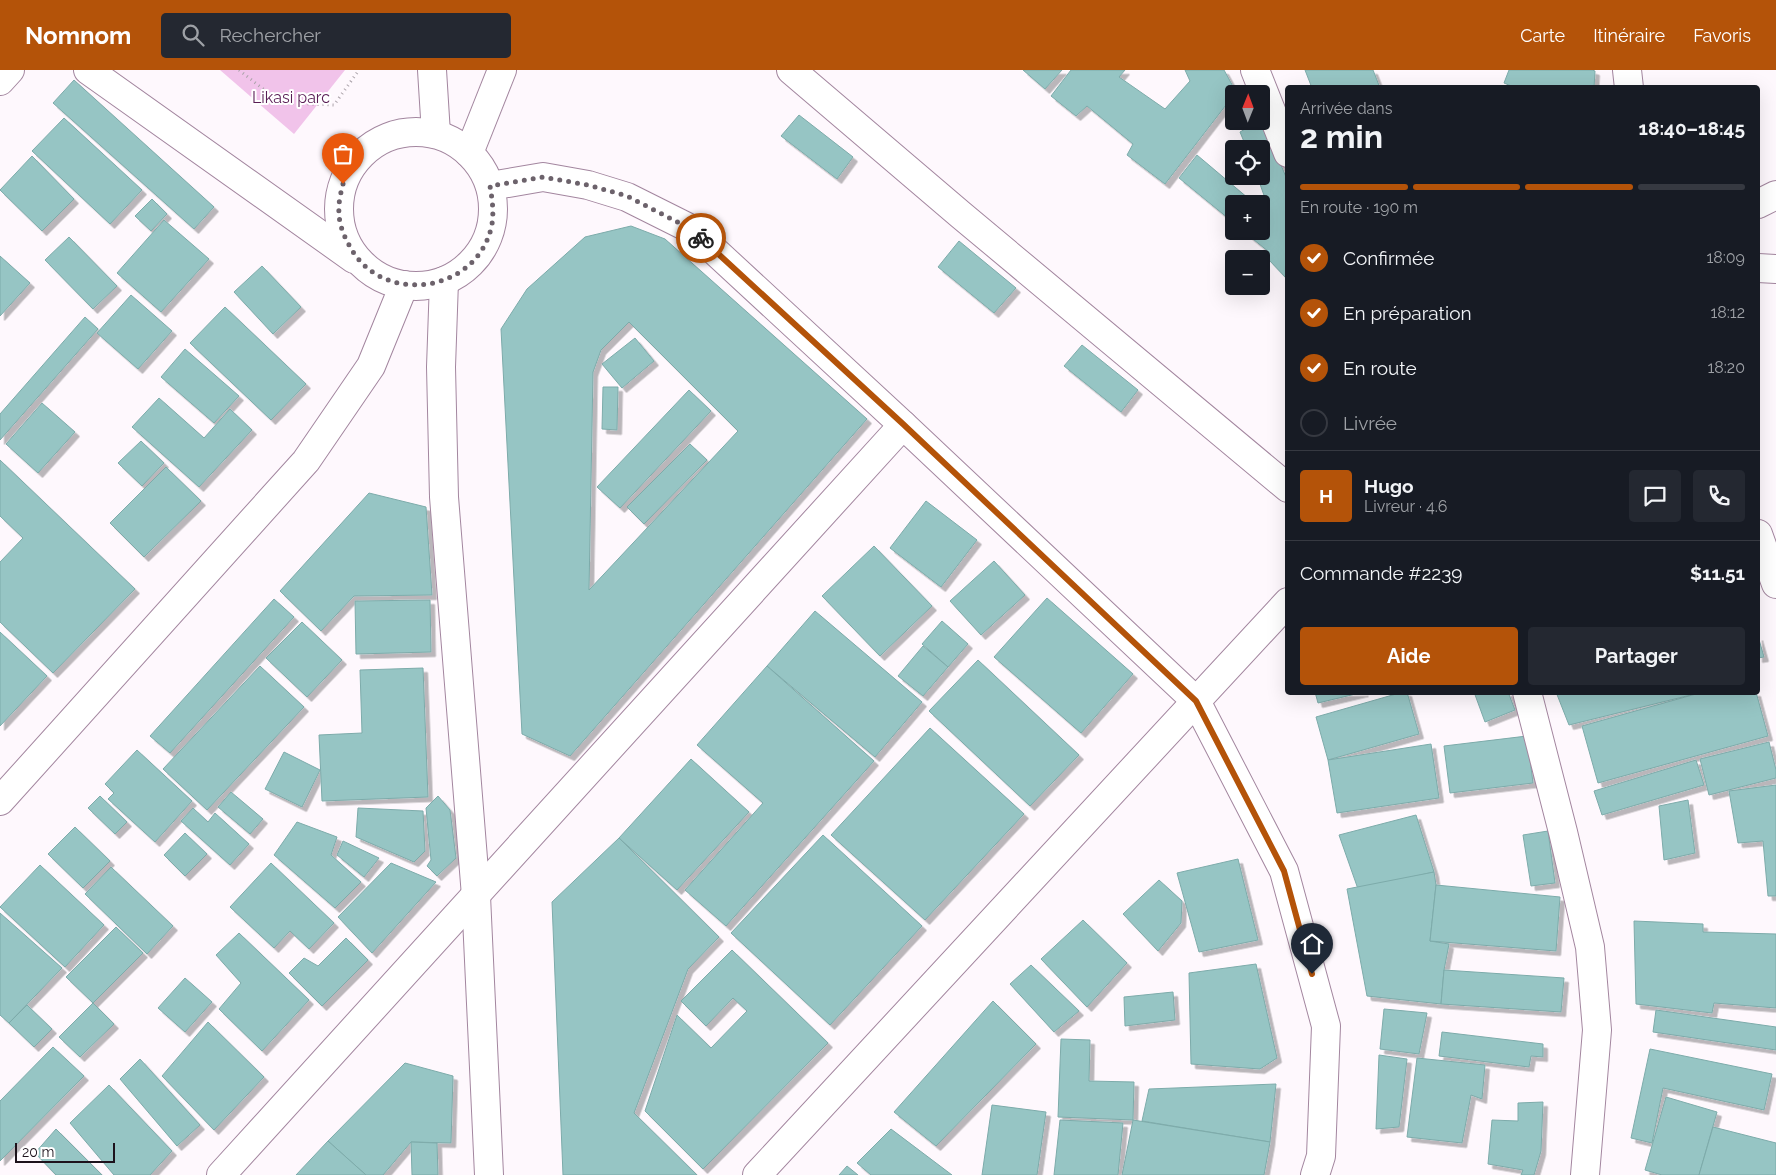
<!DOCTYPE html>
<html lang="fr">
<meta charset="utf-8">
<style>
:root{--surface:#171b24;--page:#242831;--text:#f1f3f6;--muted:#9ea1a6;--line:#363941;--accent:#b45309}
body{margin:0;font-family:Raleway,sans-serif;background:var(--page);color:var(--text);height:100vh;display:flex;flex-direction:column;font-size:19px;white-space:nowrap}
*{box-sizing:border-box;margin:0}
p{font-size:16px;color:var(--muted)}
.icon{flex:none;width:28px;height:28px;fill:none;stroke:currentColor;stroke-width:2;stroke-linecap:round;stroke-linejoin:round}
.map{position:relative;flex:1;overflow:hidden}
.sheet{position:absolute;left:1285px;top:15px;width:475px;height:610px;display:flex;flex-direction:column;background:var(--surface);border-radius:5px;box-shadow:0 5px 20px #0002}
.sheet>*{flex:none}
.needle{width:32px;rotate:1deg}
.tools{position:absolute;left:1225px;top:15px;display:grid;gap:10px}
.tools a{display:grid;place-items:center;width:45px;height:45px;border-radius:5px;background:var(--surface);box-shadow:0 5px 20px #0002;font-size:25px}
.scale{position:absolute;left:15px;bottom:12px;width:100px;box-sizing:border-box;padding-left:5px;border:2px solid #1d121c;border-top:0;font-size:14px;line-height:18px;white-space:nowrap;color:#1d121c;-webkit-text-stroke:4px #fff;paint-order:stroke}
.pin{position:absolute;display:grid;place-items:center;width:42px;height:42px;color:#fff;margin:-51px -21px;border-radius:50% 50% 50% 0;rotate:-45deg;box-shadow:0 0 5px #0007}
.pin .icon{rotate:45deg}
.courier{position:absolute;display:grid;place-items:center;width:50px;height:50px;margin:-25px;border:4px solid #b45309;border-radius:50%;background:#fff;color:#222;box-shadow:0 1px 6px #0007}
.overview em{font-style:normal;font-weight:700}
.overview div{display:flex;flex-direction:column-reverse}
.overview{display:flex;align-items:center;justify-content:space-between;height:85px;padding:0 15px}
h1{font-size:32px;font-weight:700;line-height:38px}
.bar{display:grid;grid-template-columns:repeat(4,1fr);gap:8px 5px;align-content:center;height:60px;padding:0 15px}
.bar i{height:6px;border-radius:4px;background:var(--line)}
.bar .current{background:var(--accent)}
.bar p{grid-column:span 4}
.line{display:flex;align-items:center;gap:12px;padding:0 15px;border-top:1px solid var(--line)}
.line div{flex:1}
.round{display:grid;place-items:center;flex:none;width:52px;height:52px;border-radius:5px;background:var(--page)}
ol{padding:0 15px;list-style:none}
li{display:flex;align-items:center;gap:15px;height:55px}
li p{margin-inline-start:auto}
li .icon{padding:5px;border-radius:50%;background:var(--accent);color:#fff;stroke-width:4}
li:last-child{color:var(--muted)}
li i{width:28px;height:28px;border:2px solid var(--line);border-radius:50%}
.primary-button{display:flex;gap:10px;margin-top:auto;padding:10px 15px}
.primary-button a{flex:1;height:58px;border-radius:5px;background:var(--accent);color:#fff;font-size:20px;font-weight:700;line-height:58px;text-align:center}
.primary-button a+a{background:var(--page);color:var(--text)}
header{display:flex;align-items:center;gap:30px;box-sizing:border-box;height:70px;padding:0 25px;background:var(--accent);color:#fff}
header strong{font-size:24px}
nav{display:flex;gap:28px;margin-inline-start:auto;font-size:18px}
.search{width:350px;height:45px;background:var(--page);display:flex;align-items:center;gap:12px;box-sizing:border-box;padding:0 18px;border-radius:5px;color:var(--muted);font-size:19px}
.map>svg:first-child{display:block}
.green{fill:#f1c3ea}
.building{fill:#96c5c4;stroke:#7dabaa;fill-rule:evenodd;filter:url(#shadow)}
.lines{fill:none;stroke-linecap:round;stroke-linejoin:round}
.minor-casing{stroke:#a3869f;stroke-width:30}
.path{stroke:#aba3aa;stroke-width:3;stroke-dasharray:1 4;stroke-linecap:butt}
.minor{stroke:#fff;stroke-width:28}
.done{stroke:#6c626b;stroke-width:5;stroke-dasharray:0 9}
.route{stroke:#b45309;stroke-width:6}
.labels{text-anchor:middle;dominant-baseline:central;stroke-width:4;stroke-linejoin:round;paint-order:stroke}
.park-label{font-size:16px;fill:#591d55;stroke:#fff}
</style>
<header>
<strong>Nomnom</strong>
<div class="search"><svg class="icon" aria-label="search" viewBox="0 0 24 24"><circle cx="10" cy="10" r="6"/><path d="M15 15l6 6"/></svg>Rechercher</div>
<nav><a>Carte</a><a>Itinéraire</a><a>Favoris</a></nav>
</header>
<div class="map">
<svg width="1776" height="1105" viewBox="0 0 1776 1105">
<defs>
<filter id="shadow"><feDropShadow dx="4.5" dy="4.5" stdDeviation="0" flood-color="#0004"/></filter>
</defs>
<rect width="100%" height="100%" fill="#fef8fd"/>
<path class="green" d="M220 0H345L294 64Z"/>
<g class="building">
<path d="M1023 0H1062L1045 19Z"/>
<path d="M1071 0H1125L1119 7 1165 39 1190 11 1185 0H1224L1236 22 1165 114 1127 85 1133 74 1087 36 1076 46 1051 26Z"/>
<path d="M1305 0H1373L1380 18H1312Z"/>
<path d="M1509 0H1592L1595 1 1594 18H1516L1504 13Z"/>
<path d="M74 10 214 137 194 159 53 33Z"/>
<path d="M799 45 853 87 837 109 781 66Z"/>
<path d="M64 48 142 120 110 154 32 81Z"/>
<path d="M1262 49 1288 112 1287 209 1269 190V182L1248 165 1251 161H1261V149L1269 139 1257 106H1261V79H1247L1240 62Z"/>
<path d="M1197 85 1255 134H1234V153L1179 108Z"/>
<path d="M32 86 74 129 42 161 0 120Z"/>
<path d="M152 129 167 144 151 161 135 146Z"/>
<path d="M164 150 209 189 161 242 117 203Z"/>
<path d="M631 156 665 169 867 349 570 686 522 664 501 259 527 219 585 167ZM629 252 738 361 589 520 593 302 601 280Z"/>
<path d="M69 167 117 216 93 239 45 190Z"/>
<path d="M959 171 1016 218 994 243 938 197Z"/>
<path d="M0 186 30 213 0 246Z"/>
<path d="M262 196 301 237 273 264 234 222Z"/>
<path d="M131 225 172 261 138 299 97 263Z"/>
<path d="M225 237 306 314 271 350 190 273Z"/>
<path d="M85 247 98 259 0 370V344Z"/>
<path d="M635 268 654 291 622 318 602 294Z"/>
<path d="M1082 275 1138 320 1121 342 1064 296Z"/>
<path d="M185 279 239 326 214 353 161 307Z"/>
<path d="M603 317H618L617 360 602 359Z"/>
<path d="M689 320 711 341 620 438 597 417Z"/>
<path d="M159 328 204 368 230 339 252 360 199 417 132 357Z"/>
<path d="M42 333 75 362 38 403 6 374Z"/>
<path d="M141 371 164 393 142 416 118 393Z"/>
<path d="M690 374 707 390 644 454 627 437Z"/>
<path d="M0 390 135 519 53 603 0 552V492L23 468 0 446Z"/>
<path d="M166 397 201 431 144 487 110 453Z"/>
<path d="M369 423 426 437 432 525 354 526 321 561 280 521Z"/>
<path d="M926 431 977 470 941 517 890 478Z"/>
<path d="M874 476 932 536 880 586 822 526Z"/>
<path d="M994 491 1025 525 981 565 950 531Z"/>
<path d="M1047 528 1133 604 1081 663 994 587Z"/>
<path d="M274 529 294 547 170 683 150 666Z"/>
<path d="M430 530 431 582 356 584 355 531Z"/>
<path d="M815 541 922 632 875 687 767 596Z"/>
<path d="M942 551 968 574 948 597 922 574Z"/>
<path d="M302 552 342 590 307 627 266 588Z"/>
<path d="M0 562 47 606 0 656Z"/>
<path d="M1758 566 1764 587 1758 588Z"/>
<path d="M923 576 948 597 923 626 898 606Z"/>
<path d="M978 590 1079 685 1030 736 929 641Z"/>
<path d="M260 596 304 637 207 740 163 699Z"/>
<path d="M767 596 874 691 726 856 685 820 763 733 697 675Z"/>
<path d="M423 598 428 727 322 731 319 665 362 663 360 600Z"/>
<path d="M1315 622H1364L1318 633Z"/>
<path d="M1403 622H1407L1419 664 1328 690 1316 647Z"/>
<path d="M1474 622H1508L1515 640 1485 652Z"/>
<path d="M1556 622H1703L1569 655Z"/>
<path d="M1703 622H1756L1768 666 1598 713 1582 656Z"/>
<path d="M930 658 1024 744 925 850 831 765Z"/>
<path d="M1527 666 1533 713 1450 723 1444 676Z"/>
<path d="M1769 672 1776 700V708L1709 725 1700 689Z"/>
<path d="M1431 674 1439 728 1337 743 1328 690Z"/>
<path d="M137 680 192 731 155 772 108 729 114 723 105 714Z"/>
<path d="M284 682 320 700 302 737 265 719Z"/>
<path d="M691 689 749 742 677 820 619 768Z"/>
<path d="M1696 690 1704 715 1602 745 1594 721Z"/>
<path d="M1776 715V826H1768L1763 771 1738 773 1729 721Z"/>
<path d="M231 722 263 749 250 764 218 737Z"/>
<path d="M100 726 127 752 115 764 88 738Z"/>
<path d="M438 726 450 740 456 788 437 806 427 796 431 790 426 738Z"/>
<path d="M1688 730 1695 783 1664 790 1659 736Z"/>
<path d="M193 738 208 752 215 743 249 774 230 795 181 751Z"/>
<path d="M358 738 423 741 425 781 414 792 356 767Z"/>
<path d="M1416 745 1434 802 1358 819 1339 765Z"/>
<path d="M297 752 337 767 331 785 361 812 335 838 274 785Z"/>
<path d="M75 757 110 791 83 818 48 784Z"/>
<path d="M1548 761 1555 813 1531 816 1523 765Z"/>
<path d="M185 763 207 784 185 806 164 785Z"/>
<path d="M823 765 922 856 830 955 731 863Z"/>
<path d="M619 768 719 867 688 899 634 1043 697 1105H563L552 832Z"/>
<path d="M343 771 379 788 364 807 337 785Z"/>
<path d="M1238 789 1258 870 1199 882 1177 803Z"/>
<path d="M271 793 334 853 309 879 290 861 274 878 230 837Z"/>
<path d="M391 793 436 812 372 883 338 847Z"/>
<path d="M40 795 104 855 65 897 0 837Z"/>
<path d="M111 797 173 856 147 884 85 824Z"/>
<path d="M1434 802 1436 815 1430 871 1449 874 1444 900 1441 934 1367 926 1347 819Z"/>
<path d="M1159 810 1182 831 1181 853 1158 881 1123 844Z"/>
<path d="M1436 815 1560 827 1556 881 1430 871Z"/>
<path d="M0 843 62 898 9 953 0 945Z"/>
<path d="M1083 850 1127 893 1087 937 1041 889Z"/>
<path d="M1634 851 1703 854V862L1776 864V938L1714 933 1712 943 1636 934Z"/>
<path d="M116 857 143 883 93 933 66 907Z"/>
<path d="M239 863 309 930 262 981 219 939 241 913 216 885Z"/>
<path d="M346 868 368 890 322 936 289 903 304 888 318 896Z"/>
<path d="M732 880 828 973 703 1099 645 1041 677 945 711 978 747 941 733 928 706 956 681 931Z"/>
<path d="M1256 894 1277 988 1260 999 1191 994 1189 903Z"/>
<path d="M1031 895 1079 941 1054 962 1010 914Z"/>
<path d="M1444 900 1564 908 1561 942 1441 934Z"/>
<path d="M185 908 212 932 185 962 158 938Z"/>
<path d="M1173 922 1175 950 1125 956 1124 927Z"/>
<path d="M993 931 1036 974 936 1076 894 1042Z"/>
<path d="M93 933 114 954 80 987 59 967Z"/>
<path d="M27 935 52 959 34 977 9 953Z"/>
<path d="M1384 939 1427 943 1419 984 1380 979Z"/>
<path d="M1656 940 1776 957V980L1653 962Z"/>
<path d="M208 952 264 1007 214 1060 162 1006Z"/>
<path d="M1442 962 1543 974V987L1531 986 1529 997 1439 986Z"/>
<path d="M1061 969 1090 970 1089 1011 1134 1012 1133 1050 1058 1047Z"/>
<path d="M53 977 84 1006 0 1091V1031Z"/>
<path d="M1650 979 1772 1004 1764 1040 1663 1018 1652 1073 1631 1068Z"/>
<path d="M1379 985 1407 989 1399 1057 1376 1059Z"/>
<path d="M1417 988 1485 995 1482 1029 1471 1025 1462 1073 1407 1067Z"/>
<path d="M140 989 200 1055 177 1076 120 1009Z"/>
<path d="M405 993 453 1006 451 1073 411 1072 383 1105H366L328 1071Z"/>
<path d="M1276 1014 1270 1072 1142 1051 1149 1019Z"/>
<path d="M109 1015 172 1081 150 1105H114L70 1053Z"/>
<path d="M1666 1027 1717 1042 1699 1105H1662L1645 1100Z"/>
<path d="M1543 1032 1541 1081 1534 1105H1521L1523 1100 1488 1094 1492 1050 1518 1051V1033Z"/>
<path d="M992 1035 1046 1042 1037 1105H982Z"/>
<path d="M1060 1050 1123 1053 1118 1105H1054Z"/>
<path d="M1133 1050 1270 1072 1264 1105H1122Z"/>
<path d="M1713 1057 1776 1073V1105H1699Z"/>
<path d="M56 1059 102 1105H56L35 1083Z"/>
<path d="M891 1059 952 1105H871L857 1093Z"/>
<path d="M328 1071 366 1105H296Z"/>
<path d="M411 1072 437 1073 438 1105H412Z"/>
<path d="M847 1096 858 1105H839Z"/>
</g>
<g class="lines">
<defs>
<g id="minor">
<path d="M88 0 354 189"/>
<path d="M432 0 436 64"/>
<path d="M791 0 961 145 1288 418"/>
<path d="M1255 0 1288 83"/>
<path d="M1627 0 1629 18"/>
<path d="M0 11 10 0"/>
<circle cx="416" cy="139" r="77"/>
<path d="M469 83 502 0"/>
<path d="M490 116 543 107 588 115 627 127 691 159 903 355 1196 631 1284 801 1326 956 1321 1086 1315 1105"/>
<path d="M1758 134 1776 125"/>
<path d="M1758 198 1776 199"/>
<path d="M444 211 441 297 444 427 476 826 489 1105"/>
<path d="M1758 464 1776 514"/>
<path d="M1527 622 1563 762 1590 877 1597 960 1585 1105"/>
<path d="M0 731 306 391 371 296 404 215"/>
<path d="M221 1105 903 355"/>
<path d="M757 1105 1288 532"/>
</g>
</defs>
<use href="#minor" class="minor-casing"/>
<path class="path" d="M239 0 281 33 334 35 359 0"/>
<use href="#minor" class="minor"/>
</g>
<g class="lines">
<path class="done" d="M343 114C341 122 339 130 339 137 338 150 342 162 348 173 379 238 479 224 492 154 494 141 492 128 490 116L543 107 588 115 627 126 691 159 701 168"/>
<path class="route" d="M701 168 903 354 1196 631 1284 801 1312 904"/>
</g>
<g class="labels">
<g class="park-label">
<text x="291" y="27">Likasi parc</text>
</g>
</g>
</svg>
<div class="tools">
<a><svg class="needle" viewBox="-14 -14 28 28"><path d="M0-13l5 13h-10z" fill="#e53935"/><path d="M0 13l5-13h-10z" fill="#9ea1a6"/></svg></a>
<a><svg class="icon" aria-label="locate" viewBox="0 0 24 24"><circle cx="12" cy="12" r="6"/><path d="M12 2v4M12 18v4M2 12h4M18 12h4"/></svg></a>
<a>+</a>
<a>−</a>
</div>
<div class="scale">20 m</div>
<div class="pin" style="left:343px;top:114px;background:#ea580c"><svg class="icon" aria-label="bag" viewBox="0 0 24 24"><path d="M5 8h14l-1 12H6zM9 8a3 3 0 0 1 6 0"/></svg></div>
<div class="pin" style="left:1312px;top:904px;background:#1f2937"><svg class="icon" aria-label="home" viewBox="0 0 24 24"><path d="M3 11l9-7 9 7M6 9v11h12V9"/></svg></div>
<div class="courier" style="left:701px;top:168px"><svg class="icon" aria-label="bike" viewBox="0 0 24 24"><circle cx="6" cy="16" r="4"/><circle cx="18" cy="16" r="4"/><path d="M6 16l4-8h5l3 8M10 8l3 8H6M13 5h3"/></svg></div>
<section class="sheet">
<div class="overview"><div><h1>2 min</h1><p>Arrivée dans</p></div><em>18:40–18:45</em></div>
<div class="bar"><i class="current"></i><i class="current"></i><i class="current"></i><i></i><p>En route · 190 m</p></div>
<ol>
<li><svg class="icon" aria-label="check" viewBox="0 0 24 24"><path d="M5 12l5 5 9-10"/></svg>Confirmée<p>18:09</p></li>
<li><svg class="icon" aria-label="check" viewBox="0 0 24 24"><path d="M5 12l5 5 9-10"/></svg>En préparation<p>18:12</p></li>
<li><svg class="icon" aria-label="check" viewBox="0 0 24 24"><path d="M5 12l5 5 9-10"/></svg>En route<p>18:20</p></li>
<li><i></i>Livrée</li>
</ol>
<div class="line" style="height:90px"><b class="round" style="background:var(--accent);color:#fff">H</b><div><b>Hugo</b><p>Livreur · 4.6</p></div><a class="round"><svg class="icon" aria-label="chat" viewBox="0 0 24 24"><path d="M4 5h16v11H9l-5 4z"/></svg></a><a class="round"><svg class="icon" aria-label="phone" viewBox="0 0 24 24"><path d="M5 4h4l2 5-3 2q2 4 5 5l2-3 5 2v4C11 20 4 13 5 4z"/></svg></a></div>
<div class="line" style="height:65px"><div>Commande #2239</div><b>$11.51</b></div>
<div class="primary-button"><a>Aide</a><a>Partager</a></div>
</section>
</div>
